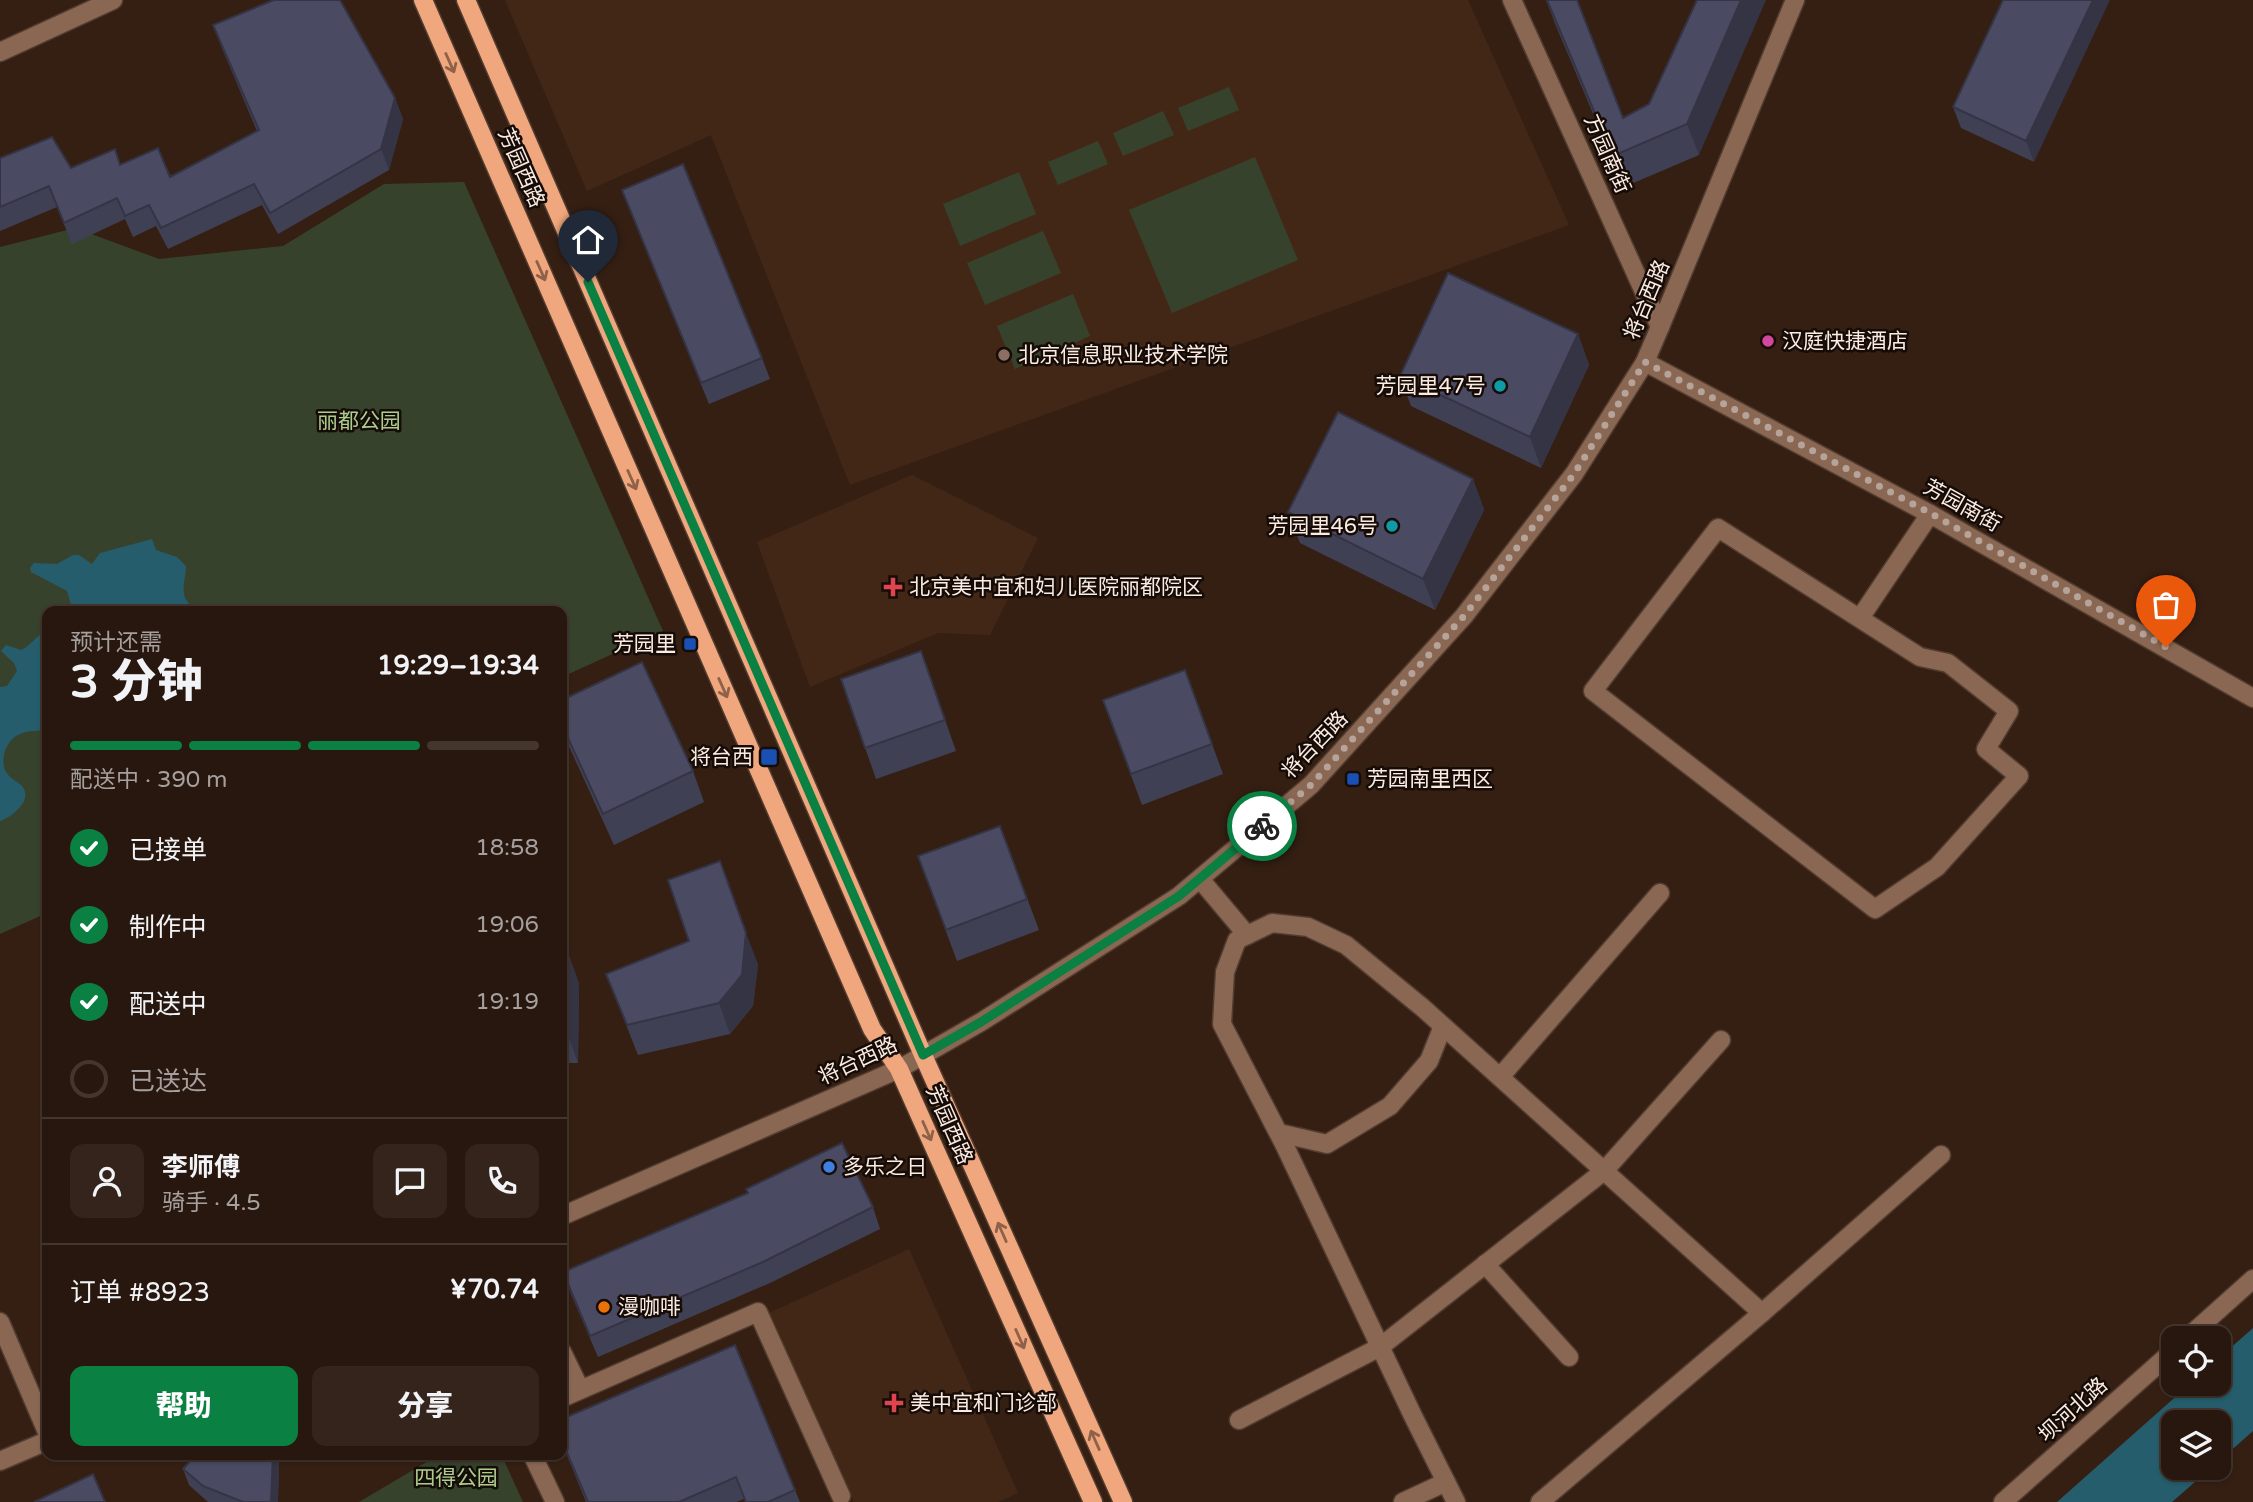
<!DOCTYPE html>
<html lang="zh">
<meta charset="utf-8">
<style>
:root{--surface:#28170e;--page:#34241c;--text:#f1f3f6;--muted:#a59f9e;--line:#44362e;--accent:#0b8043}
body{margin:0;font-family:"Varela Round","Noto Sans SC",sans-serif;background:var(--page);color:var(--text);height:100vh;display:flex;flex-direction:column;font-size:26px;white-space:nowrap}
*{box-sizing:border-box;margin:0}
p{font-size:23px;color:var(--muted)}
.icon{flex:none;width:38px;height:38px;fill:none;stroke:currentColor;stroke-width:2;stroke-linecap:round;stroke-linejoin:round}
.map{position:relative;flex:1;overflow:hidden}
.sheet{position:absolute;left:42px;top:606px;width:525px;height:854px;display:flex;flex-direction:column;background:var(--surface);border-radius:14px;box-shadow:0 2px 5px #0004,0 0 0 2px var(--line)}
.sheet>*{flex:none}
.controls{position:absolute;left:2161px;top:1326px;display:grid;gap:14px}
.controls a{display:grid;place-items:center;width:70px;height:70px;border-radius:14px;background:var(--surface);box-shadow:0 2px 5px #0004,0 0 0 2px var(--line);font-size:35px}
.pin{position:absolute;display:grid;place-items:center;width:60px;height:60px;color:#fff;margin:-72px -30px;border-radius:50% 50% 50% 0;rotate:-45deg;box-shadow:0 0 7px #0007}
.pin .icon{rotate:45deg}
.courier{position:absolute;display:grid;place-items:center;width:70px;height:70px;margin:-35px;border:5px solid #0b8043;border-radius:50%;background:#fff;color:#222;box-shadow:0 2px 9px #0007}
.headline em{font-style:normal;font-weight:800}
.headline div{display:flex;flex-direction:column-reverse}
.headline{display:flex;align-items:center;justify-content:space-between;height:119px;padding:0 28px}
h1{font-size:46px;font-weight:800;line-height:52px}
.bar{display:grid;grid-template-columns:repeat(4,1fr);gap:10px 7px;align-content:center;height:84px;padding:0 28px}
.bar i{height:9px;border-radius:5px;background:var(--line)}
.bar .current{background:var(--accent)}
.bar p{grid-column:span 4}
.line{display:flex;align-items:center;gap:18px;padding:0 28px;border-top:2px solid var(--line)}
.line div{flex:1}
.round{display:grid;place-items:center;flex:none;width:74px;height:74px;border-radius:14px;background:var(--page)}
ol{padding:0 28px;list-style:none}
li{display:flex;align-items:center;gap:21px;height:77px}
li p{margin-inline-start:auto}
li .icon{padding:7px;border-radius:50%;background:var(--accent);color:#fff;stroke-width:4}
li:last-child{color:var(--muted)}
li i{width:38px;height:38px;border:4px solid var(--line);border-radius:50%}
.action{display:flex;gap:14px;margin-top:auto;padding:14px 28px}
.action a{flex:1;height:80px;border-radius:14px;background:var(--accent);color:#fff;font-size:28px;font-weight:800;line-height:80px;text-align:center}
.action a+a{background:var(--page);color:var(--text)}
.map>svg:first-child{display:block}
.built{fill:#432716}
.green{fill:#37422d}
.water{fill:#255d6c}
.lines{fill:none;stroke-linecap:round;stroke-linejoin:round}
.minor-casing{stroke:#513c30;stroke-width:21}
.major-casing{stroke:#513c30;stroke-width:21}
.minor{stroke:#8a6752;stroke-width:18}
.major{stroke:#f1a77d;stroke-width:18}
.wall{fill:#404055}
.shaded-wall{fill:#343445}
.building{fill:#4a4a63;stroke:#343445;stroke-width:2}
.oneway{stroke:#8e6148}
.done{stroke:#b6a49a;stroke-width:7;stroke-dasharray:0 12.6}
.route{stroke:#0b8043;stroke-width:9}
.hotel-dot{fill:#d1479c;stroke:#160c07;stroke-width:2.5}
.education-dot{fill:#8d6e63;stroke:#160c07;stroke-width:2.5}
.culture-dot{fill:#0f9aa8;stroke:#160c07;stroke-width:2.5}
.health-dot{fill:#e0444e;stroke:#160c07;stroke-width:2.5}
.transit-dot{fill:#1a4fb4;stroke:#160c07;stroke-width:2.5}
.shop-dot{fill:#3f7fe0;stroke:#160c07;stroke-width:2.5}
.food-dot{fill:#e8710a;stroke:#160c07;stroke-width:2.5}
.labels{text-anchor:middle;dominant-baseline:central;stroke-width:5;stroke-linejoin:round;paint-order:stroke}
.street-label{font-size:21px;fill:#fbebe3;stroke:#160c07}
.poi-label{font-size:21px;fill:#fbebe3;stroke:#160c07;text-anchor:start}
.park-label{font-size:21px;fill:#accd8e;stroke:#160c07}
</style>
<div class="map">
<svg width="2253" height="1502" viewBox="0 0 2253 1502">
<rect width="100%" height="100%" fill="#351f13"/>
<g class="built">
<path d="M505 0H1468L1569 225 850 485 711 135 587 191Z"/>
<path d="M912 475 1038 538 990 635 938 633 810 687 757 542Z"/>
<path d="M909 1249 1018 1493 998 1502H854L769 1313Z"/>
</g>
<g class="green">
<path d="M1229 87 1239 110 1188 131 1178 108Z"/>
<path d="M1163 111 1174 135 1123 156 1113 133Z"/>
<path d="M1098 141 1108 164 1058 185 1048 162Z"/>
<path d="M1255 157 1298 260 1172 313 1129 210Z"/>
<path d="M1019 172 1036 214 960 246 943 204Z"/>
<path d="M464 182 663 631 562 677V611H47V913L0 934V247L75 228 159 259 283 246 384 184Z"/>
<path d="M1043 231 1061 273 985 305 967 263Z"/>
<path d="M1073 294 1090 336 1015 369 997 326Z"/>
<path d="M440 1454H501L523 1502H359Z"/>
</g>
<g class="water">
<path d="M152 539 156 550 177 557 186 566C185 587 177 596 197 611H73L67 591 31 572 30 568 34 563 57 564 73 555H79L92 564 100 553Z"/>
<path d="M47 631V730C38 731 29 730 20 734 7 739 0 757 5 770 9 778 15 780 21 785 35 799 12 817 0 821V687L7 686 17 671 14 663 1 651 6 645 21 650C32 645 36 635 47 631Z"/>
<path d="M2253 1328V1431L2219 1461V1423H2174V1468H2211L2172 1502H2057L2190 1384H2219V1358Z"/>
</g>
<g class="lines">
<defs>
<g id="minor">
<path d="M1512 0 1660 327"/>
<path d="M0 52 113 0"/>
<path d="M1645 362 1930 514 2253 698"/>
<path d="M1718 528 1920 657 1948 663 2009 711 1986 749 2019 776 1937 867 1875 909 1593 691Z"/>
<path d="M1860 618 1930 514"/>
<path d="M1200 879 1247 935"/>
<path d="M1500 1077 1660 893"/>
<path d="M1279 1133 1327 1144 1390 1106 1429 1061 1443 1026"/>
<path d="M562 1216 899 1069 981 1022 1179 896 1311 785 1464 616 1574 474 1645 362 1660 327 1795 0"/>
<path d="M1485 1264 1569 1357"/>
<path d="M0 1322 47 1432"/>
<path d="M2186 1339 2253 1279"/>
<path d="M562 1352 580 1389"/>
<path d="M562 1398 758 1312 841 1496"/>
<path d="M1239 1420 1380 1347 1604 1171 1721 1040"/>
<path d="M532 1454 555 1502"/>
<path d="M0 1461 47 1441"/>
<path d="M1403 1502 1446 1482"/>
<path d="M1456 1502 1413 1416 1284 1144 1222 1024 1225 972 1237 940 1272 923 1308 927 1346 945 1423 1008 1762 1313"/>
<path d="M1540 1502 1762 1313 1941 1155"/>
<path d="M2003 1502 2174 1350"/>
</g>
<g id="major">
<path d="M423 0 872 1029 899 1069 1093 1502"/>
<path d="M466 0 923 1055 1123 1502"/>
</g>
</defs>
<use href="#minor" class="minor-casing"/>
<use href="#major" class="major-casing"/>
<use href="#minor" class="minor"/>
<use href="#major" class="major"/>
</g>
<g class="wall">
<path d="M1546 0 1623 118 1649 104 1697 0 1699 155 1624 187 1556 26Z"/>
<path d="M2003 0 2034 162 1961 128 1953 107Z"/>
<path d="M213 25 395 98 403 119 389 170 278 234 262 205 168 249 156 226 133 237 125 219 72 244 57 207 0 231V158L71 168 121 165 170 177 257 131 221 46Z"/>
<path d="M622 190 762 358 770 379 709 404Z"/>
<path d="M1578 334 1589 365 1541 468 1411 406 1400 376Z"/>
<path d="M1473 479 1484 510 1435 610 1300 543 1288 512Z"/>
<path d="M921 651 956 751 876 779 841 679Z"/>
<path d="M1185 670 1223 774 1142 805 1103 700Z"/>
<path d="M562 700 693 771 704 802 614 845 562 731Z"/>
<path d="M1000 826 1039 930 957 961 918 856Z"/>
<path d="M562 953H568L579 984 578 1063H562Z"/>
<path d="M758 964 753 1006 730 1034 638 1055 606 974Z"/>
<path d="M873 1207 880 1229 770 1283 598 1357 571 1294 563 1272Z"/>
<path d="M562 1419 795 1490 800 1502H745L744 1499 736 1502H586L562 1443Z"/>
<path d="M196 1454H276L279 1463 278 1502H208L189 1485 183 1469Z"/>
</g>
<g class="shaded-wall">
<path d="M1741 0H1766L1699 155 1687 124Z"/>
<path d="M2093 0H2110L2034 162 2026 141Z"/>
<path d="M395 98 403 119 389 170 381 149Z"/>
<path d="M1578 334 1589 365 1541 468 1530 437Z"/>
<path d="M1473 479 1484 510 1435 610 1423 579Z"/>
<path d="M746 933 758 964 753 1006 730 1034 719 1003Z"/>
<path d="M568 953 579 984 578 1063 567 1032Z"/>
<path d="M273 1454H276L279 1463 278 1502H271Z"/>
</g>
<g class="building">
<path d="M274 0H340L395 98 381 149 270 213 254 184 161 228 149 205 125 216 117 198 64 223 49 186 0 207V158L52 137 71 168 115 149 120 165 158 148 170 177 259 130 213 25Z"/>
<path d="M1547 0H1577L1623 118 1649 104 1697 0H1741L1687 124 1613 156Z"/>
<path d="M2003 0H2093L2026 141 1953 107Z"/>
<path d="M683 164 762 358 701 383 622 190Z"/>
<path d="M1448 273 1578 334 1530 437 1400 376Z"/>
<path d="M1338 412 1473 479 1423 579 1288 512Z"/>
<path d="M921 651 945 720 865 748 841 679Z"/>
<path d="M642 662 693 771 603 814 562 725V700Z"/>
<path d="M1185 670 1212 744 1131 774 1103 700Z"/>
<path d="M1000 826 1027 899 946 930 918 856Z"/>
<path d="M720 861 746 933 742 975 719 1003 627 1025 606 974 689 941 668 880Z"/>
<path d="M562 953H568L567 1032H562Z"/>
<path d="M842 1143 873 1207 763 1262 590 1336 563 1272 748 1193 746 1189Z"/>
<path d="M735 1345 795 1490 768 1502H746L736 1477 679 1502H588L562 1441V1419Z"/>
<path d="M196 1454H273L271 1502H243L203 1486 183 1469Z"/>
<path d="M93 1474 105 1502H34Z"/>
</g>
<defs><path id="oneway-shaft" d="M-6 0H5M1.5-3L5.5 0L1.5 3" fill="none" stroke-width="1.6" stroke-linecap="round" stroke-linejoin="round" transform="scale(1.75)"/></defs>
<g class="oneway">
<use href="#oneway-shaft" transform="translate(450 63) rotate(66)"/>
<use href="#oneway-shaft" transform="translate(541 271) rotate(66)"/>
<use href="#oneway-shaft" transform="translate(632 480) rotate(66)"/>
<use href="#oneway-shaft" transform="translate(723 688) rotate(66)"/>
<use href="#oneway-shaft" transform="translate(927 1131) rotate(66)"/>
<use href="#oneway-shaft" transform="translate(1002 1232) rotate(-114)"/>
<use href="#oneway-shaft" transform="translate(1020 1339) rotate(66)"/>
<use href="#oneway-shaft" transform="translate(1095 1440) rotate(-114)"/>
</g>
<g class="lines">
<path class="done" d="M1262 826 1311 785 1464 616 1574 474 1645 362 1930 513 2166 647"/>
<path class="route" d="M588 282 923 1055 981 1022 1179 896 1262 826"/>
</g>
<circle class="hotel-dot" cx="1768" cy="341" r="7"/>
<circle class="education-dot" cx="1004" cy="355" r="7"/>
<g class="culture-dot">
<circle cx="1500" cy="386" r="7"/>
<circle cx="1392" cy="526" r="7"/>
</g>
<g class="health-dot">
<path d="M889.5 576.5h7v7h7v7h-7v7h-7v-7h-7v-7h7z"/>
<path d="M890.5 1392.5h7v7h7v7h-7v7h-7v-7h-7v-7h7z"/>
</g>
<g class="transit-dot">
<rect x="683" y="637" width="14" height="14" rx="3.5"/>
<rect x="760" y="748" width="18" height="18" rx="3.5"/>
<rect x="1346" y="772" width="14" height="14" rx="3.5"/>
</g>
<circle class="shop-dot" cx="829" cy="1167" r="7"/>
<circle class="food-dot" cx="604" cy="1307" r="7"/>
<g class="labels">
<g class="street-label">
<text transform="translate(1607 154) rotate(66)">方园南街</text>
<text transform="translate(521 168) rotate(66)">芳园西路</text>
<text transform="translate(1647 300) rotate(-67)">将台西路</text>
<text transform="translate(1962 506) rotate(29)">芳园南街</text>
<text transform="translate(1315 745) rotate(-46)">将台西路</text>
<text transform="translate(858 1061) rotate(-25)">将台西路</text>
<text transform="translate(949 1125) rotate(66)">芳园西路</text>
<text transform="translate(2073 1410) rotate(-42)">坝河北路</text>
</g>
<g class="poi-label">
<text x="1782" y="341">汉庭快捷酒店</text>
<text x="1018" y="355">北京信息职业技术学院</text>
<text x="1486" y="386" text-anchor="end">芳园里47号</text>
<text x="1378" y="526" text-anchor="end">芳园里46号</text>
<text x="909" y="587">北京美中宜和妇儿医院丽都院区</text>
<text x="676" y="644" text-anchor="end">芳园里</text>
<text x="753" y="757" text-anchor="end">将台西</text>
<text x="1367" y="779">芳园南里西区</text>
<text x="843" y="1167">多乐之日</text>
<text x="618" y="1307">漫咖啡</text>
<text x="910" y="1403">美中宜和门诊部</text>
</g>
<g class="park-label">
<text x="359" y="421">丽都公园</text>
<text x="456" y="1478">四得公园</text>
</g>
</g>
</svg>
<div class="controls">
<a><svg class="icon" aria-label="locate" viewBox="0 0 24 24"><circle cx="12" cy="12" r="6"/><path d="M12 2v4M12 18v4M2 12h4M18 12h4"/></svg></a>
<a><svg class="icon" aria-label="layers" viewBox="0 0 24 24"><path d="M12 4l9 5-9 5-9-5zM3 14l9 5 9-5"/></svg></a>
</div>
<div class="pin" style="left:2166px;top:647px;background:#ea580c"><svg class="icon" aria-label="bag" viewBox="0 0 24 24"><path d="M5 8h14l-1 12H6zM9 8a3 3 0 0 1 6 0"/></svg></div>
<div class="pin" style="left:588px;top:282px;background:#1f2937"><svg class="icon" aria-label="home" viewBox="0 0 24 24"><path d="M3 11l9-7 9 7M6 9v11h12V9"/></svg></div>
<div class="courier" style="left:1262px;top:826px"><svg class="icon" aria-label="bike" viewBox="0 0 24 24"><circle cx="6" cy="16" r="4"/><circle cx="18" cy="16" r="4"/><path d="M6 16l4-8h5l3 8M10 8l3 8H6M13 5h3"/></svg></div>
<section class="sheet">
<div class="headline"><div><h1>3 分钟</h1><p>预计还需</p></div><em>19:29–19:34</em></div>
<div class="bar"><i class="current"></i><i class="current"></i><i class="current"></i><i></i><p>配送中 · 390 m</p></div>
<ol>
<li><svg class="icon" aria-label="check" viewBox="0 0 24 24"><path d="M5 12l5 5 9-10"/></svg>已接单<p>18:58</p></li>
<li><svg class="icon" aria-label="check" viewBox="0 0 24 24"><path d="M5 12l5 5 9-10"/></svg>制作中<p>19:06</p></li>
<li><svg class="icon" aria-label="check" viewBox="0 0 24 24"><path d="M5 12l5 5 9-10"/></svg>配送中<p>19:19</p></li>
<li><i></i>已送达</li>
</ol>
<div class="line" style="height:126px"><a class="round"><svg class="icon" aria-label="person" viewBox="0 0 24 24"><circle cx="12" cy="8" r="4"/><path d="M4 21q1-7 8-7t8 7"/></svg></a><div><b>李师傅</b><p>骑手 · 4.5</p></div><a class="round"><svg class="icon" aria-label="chat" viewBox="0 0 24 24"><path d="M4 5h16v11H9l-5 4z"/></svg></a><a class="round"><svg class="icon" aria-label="phone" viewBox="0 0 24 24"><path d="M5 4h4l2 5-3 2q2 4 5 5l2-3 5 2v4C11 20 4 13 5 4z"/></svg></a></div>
<div class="line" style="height:91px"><div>订单 #8923</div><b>¥70.74</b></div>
<div class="action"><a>帮助</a><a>分享</a></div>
</section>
</div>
